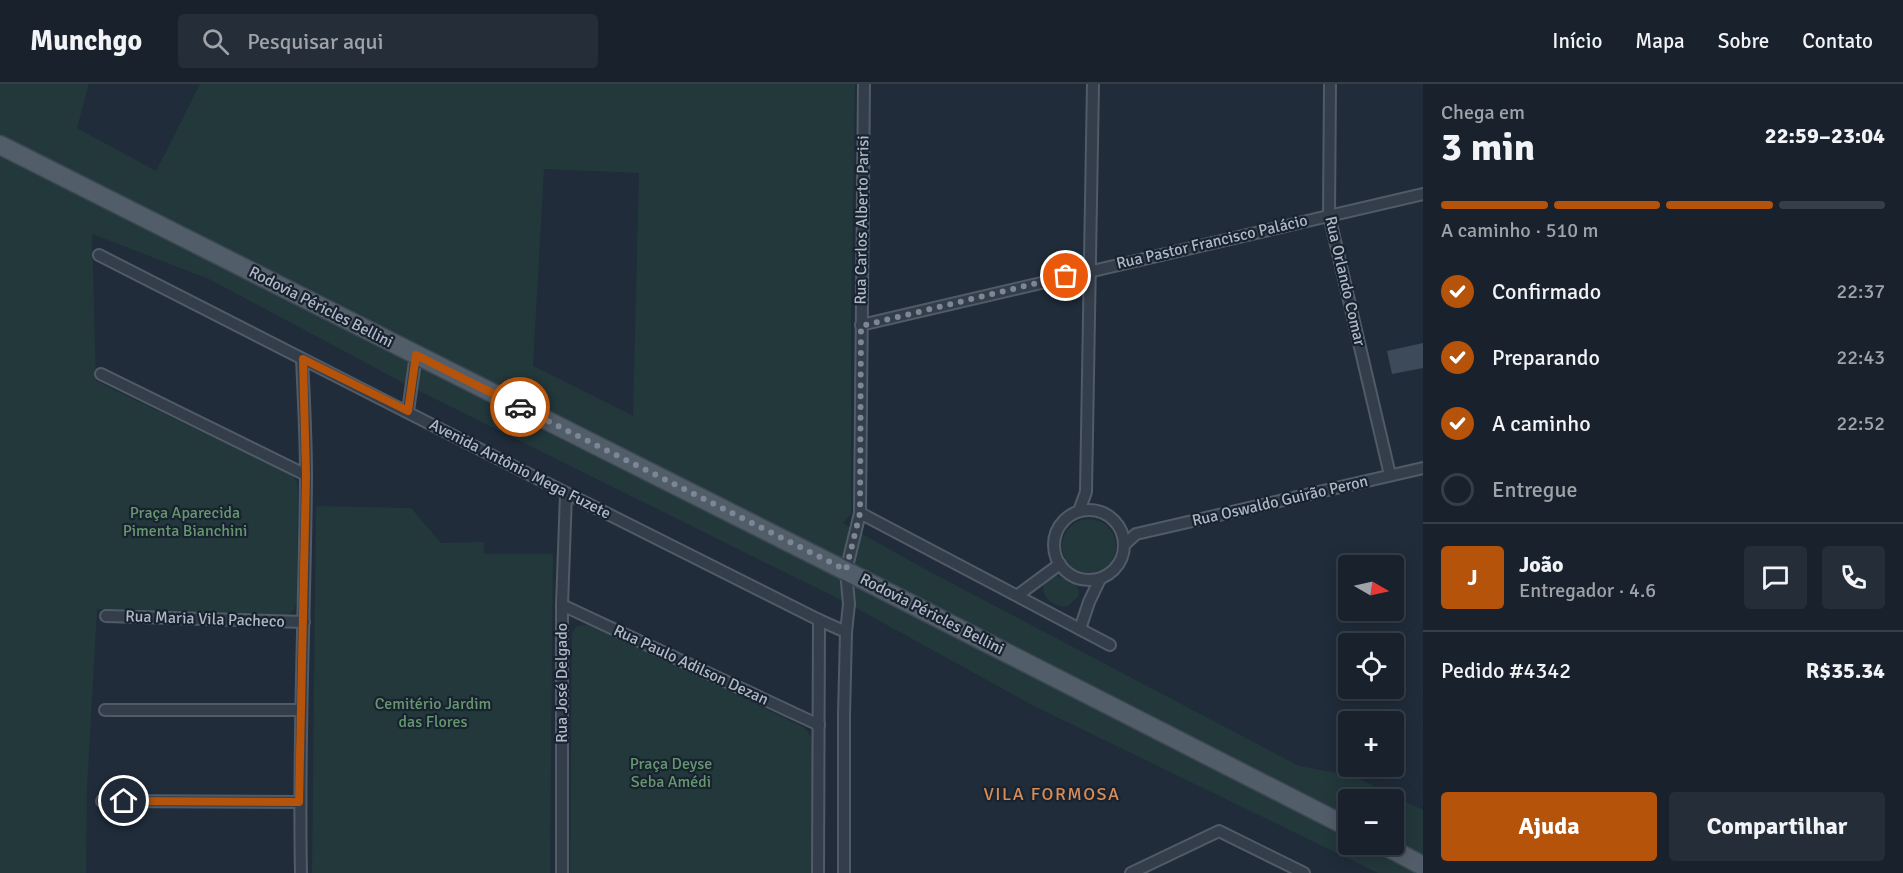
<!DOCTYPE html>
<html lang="pt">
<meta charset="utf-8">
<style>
:root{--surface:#18212c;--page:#252e38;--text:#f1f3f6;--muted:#9fa3a9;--line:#363e48;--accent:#b45309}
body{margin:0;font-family:Signika,sans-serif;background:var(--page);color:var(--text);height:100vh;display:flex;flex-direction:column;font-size:22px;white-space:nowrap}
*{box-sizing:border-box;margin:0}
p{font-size:20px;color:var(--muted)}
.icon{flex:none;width:33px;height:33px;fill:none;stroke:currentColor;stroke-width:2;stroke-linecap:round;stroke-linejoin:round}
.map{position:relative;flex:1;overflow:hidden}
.drawer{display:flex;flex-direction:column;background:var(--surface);width:480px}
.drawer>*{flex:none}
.needle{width:39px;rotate:99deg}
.controls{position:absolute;left:1338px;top:471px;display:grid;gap:12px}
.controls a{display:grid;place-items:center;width:66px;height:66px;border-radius:6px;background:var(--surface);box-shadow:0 3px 15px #0003,0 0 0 2px var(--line);font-size:30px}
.pin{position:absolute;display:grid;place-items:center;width:51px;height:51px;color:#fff;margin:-26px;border:3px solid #fff;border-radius:50%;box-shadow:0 2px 6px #0007}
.courier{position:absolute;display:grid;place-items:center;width:60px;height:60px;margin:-30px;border:4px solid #b45309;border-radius:50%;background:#fff;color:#222;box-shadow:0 2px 8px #0007}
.summary em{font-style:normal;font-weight:700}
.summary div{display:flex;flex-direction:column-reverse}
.summary{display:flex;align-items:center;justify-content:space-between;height:102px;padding:0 18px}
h1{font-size:39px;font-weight:700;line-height:45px}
.bar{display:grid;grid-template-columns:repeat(4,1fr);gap:9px 6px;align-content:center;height:72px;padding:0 18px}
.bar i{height:8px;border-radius:4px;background:var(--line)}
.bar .current{background:var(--accent)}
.bar p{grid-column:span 4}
.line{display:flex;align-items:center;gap:15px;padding:0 18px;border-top:2px solid var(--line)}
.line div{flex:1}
.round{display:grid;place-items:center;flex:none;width:63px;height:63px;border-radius:6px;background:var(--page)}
ol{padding:0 18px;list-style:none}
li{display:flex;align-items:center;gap:18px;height:66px}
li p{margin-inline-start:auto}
li .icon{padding:6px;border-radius:50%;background:var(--accent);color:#fff;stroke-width:4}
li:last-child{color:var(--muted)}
li i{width:33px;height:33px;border:3px solid var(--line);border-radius:50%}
.cta{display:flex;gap:12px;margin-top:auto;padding:12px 18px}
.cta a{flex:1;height:69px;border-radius:6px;background:var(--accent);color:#fff;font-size:24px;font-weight:700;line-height:69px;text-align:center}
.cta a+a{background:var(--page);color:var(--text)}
header{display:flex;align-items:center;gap:36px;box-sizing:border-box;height:84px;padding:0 30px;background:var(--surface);border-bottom:2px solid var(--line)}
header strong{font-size:28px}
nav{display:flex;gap:33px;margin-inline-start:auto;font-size:21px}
.search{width:420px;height:54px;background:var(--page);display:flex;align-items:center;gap:15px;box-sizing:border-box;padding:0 21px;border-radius:6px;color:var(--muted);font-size:22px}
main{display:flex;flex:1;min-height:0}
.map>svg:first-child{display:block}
.green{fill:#22383b;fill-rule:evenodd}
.building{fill:#3c4a59}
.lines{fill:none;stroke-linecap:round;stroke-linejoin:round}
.minor-casing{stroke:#515b68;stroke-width:14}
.primary-casing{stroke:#3d4753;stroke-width:21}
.minor{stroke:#343e4a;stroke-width:10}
.primary{stroke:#525d6a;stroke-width:18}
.done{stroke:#7c8795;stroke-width:6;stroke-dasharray:0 10.8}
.route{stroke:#b45309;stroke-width:8}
.labels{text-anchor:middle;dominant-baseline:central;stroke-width:4.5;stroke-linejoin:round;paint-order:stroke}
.street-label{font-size:16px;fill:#aeb8c6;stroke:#19232f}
.park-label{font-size:16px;fill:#65986f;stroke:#19232f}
.neighbourhood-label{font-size:18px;letter-spacing:1.5px;fill:#d88d58;stroke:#19232f}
</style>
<header>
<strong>Munchgo</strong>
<div class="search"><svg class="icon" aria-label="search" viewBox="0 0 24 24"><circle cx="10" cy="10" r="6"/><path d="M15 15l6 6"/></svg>Pesquisar aqui</div>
<nav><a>Início</a><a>Mapa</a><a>Sobre</a><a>Contato</a></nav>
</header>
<main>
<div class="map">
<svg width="1423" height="789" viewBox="0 0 1423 789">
<rect width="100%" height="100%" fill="#202c3a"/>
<g class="green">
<path d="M0 0H89L77 44 156 87 200 0H855L851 241V430L843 439 921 483 1299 682 1353 692 1423 726V789H1378L1030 620 849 520 411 303 209 195 92 150 96 297 292 391 297 398 298 406 297 517 294 526 288 531 97 525 87 704 86 789H0ZM544 85 639 89 633 332 533 282ZM1348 716H1394V760H1348Z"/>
<path d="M316 422 411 424 441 459 484 458V470H553L550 789H312Z"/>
<circle cx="1089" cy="462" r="27"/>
<path d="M1053 490 1076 500 1079 508 1078 512 1068 522C1053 525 1039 511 1044 496Z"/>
<path d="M592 540 805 644 812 654 813 666 811 789H570L572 549 577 542Z"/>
</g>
<path class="building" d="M1423 259V284L1392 290 1387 267Z"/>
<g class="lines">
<defs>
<g id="minor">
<path d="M1330 0 1329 131 1390 391"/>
<path d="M99 171C339 294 578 416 819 536L846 548"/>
<path d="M861 241 1423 110"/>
<path d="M101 290 306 391"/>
<path d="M408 327 416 271"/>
<circle cx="1089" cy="461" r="35"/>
<path d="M1079 427 1086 408 1093 0"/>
<path d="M860 429 1110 561"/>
<path d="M1125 460 1136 450 1423 384"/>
<path d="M1018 511 1060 480"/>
<path d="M562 521 819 641"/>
<path d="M106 532 304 538"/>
<path d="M1080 545 1089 518 1100 495"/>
<path d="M105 626H300"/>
<path d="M102 717 299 718"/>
<path d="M301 789C298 657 305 525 306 393 306 354 304 315 302 275"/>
<path d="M562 789V521L566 410"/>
<path d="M818 789 819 536"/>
<path d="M844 789V631L846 548 849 520 846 487 860 429 864 0"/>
<path d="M1131 789 1219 747 1304 789"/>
</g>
<g id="primary">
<path d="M0 61 846 487 1348 743"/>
<path d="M1382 760 1423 782"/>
</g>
</defs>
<use href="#minor" class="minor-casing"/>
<use href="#primary" class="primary-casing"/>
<use href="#minor" class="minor"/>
<use href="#primary" class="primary"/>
</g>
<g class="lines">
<path class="done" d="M520 323 846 486 860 429 861 242 1066 192"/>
<path class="route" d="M124 717 299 718 306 391 303 275 408 327 416 271 520 323"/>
</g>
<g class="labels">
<g class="street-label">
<text transform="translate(862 136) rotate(-89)">Rua Carlos Alberto Parisi</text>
<text transform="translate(1212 158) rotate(-13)">Rua Pastor Francisco Palácio</text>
<text transform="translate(1345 197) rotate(77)">Rua Orlando Comar</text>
<text transform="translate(321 223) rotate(27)">Rodovia Péricles Bellini</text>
<text transform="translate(520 385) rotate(27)">Avenida Antônio Mega Fuzete</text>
<text transform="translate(1280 417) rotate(-13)">Rua Oswaldo Guirão Peron</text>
<text transform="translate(932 530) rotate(27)">Rodovia Péricles Bellini</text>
<text transform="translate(205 535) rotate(2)">Rua Maria Vila Pacheco</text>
<text transform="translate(691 581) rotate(25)">Rua Paulo Adilson Dezan</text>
<text transform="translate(562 599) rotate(-90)">Rua José Delgado</text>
</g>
<g class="park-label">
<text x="185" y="429">Praça Aparecida<tspan x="185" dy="18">Pimenta Bianchini</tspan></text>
<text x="433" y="620">Cemitério Jardim<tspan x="433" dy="18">das Flores</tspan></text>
<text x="671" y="680">Praça Deyse<tspan x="671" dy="18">Seba Amédi</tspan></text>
</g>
<g class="neighbourhood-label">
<text x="1052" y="710">VILA FORMOSA</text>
</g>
</g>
</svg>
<div class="controls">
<a><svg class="needle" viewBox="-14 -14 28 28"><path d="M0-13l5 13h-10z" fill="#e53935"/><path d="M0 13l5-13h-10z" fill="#9fa3a9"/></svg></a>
<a><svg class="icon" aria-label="locate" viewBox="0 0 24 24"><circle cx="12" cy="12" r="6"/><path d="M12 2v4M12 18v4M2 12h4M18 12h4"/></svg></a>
<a>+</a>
<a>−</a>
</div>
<div class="pin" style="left:1066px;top:192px;background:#ea580c"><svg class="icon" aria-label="bag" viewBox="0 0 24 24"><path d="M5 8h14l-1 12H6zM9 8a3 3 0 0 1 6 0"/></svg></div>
<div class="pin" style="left:124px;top:717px;background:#1f2937"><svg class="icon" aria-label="home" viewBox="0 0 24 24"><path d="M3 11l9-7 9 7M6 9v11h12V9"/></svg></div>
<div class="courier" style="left:520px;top:323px"><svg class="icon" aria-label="car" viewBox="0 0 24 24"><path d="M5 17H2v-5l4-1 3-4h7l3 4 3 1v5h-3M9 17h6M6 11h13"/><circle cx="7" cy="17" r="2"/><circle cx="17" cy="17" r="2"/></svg></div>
</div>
<section class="drawer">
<div class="summary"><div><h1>3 min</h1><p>Chega em</p></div><em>22:59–23:04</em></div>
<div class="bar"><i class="current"></i><i class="current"></i><i class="current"></i><i></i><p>A caminho · 510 m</p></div>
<ol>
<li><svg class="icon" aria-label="check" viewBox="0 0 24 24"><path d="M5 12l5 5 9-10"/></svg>Confirmado<p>22:37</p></li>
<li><svg class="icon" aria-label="check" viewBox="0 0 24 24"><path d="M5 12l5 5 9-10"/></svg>Preparando<p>22:43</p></li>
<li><svg class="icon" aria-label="check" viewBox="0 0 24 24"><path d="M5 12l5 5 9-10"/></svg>A caminho<p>22:52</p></li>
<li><i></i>Entregue</li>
</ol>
<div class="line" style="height:108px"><b class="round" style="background:var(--accent);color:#fff">J</b><div><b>João</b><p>Entregador · 4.6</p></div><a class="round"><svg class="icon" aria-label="chat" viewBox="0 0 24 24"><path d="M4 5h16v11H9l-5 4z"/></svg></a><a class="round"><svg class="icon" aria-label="phone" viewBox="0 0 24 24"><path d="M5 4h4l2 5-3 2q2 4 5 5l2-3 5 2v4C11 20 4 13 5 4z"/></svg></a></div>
<div class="line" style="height:78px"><div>Pedido #4342</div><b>R$35.34</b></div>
<div class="cta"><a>Ajuda</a><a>Compartilhar</a></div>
</section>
</main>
